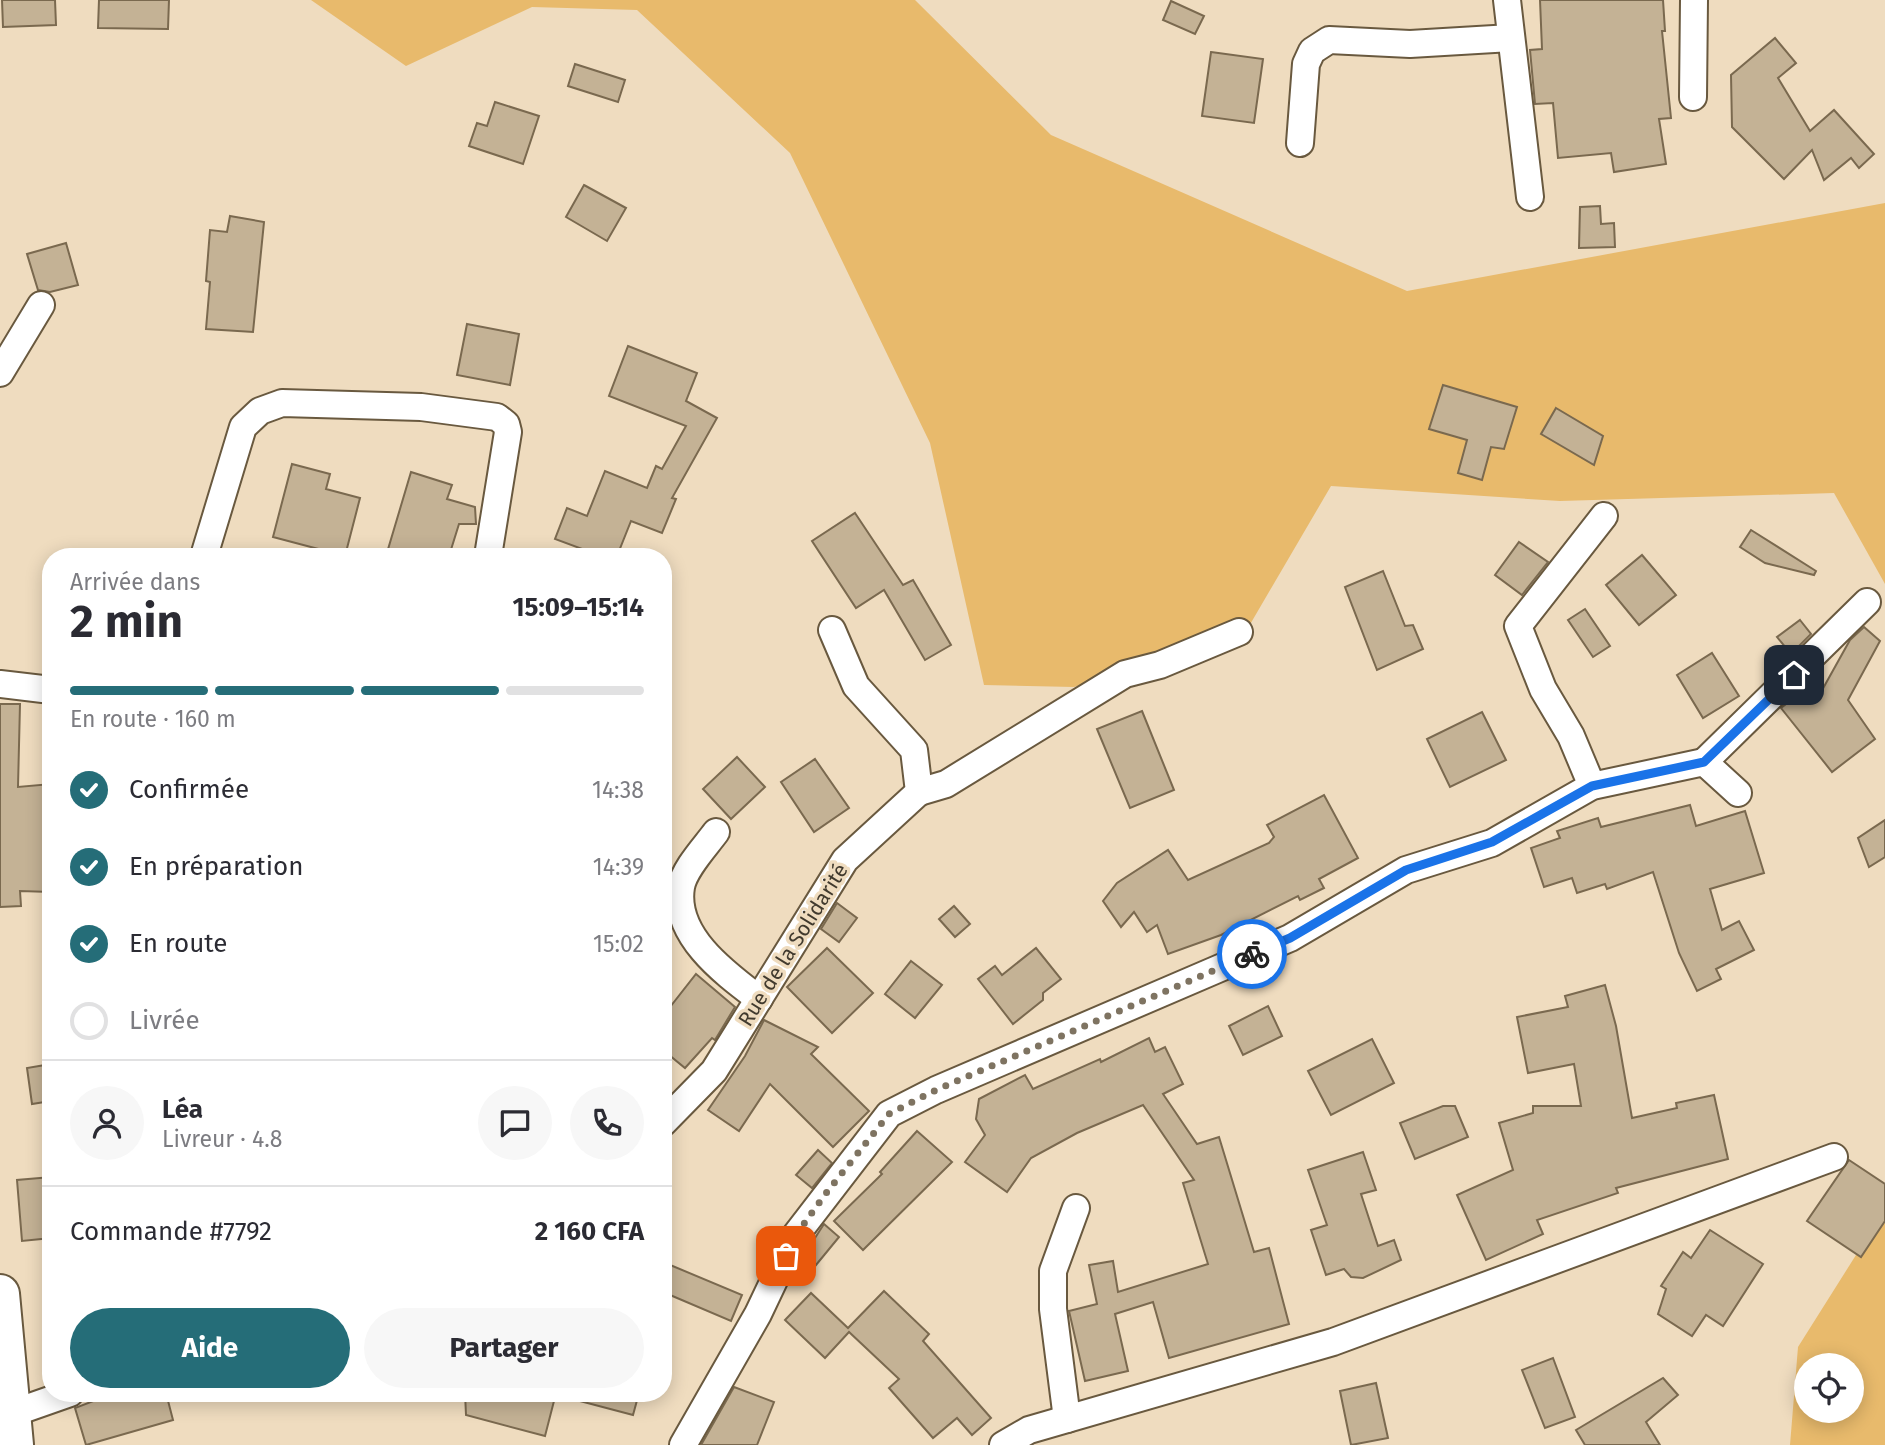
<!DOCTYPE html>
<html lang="fr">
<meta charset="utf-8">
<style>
:root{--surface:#fff;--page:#f7f7f7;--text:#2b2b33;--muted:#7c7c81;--line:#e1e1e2;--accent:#256d78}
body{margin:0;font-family:"Fira Sans",sans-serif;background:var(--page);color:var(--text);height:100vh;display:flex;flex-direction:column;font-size:26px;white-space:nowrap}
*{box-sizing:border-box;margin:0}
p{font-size:23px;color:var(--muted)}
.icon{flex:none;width:38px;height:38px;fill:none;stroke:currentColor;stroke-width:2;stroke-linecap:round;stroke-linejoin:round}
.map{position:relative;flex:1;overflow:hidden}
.drawer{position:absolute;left:42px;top:548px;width:630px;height:854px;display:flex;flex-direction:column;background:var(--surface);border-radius:28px;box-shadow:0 4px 18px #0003}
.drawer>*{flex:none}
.controls{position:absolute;left:1794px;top:1353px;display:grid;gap:14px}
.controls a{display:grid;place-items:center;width:70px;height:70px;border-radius:50%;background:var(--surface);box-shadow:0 4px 18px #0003;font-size:35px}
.pin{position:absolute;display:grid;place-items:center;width:60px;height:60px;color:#fff;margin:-30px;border-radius:14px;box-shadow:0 4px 10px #0006}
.courier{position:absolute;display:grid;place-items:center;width:70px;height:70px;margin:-35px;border:5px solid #1a73e8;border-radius:50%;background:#fff;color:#222;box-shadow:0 2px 9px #0007}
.headline em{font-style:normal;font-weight:700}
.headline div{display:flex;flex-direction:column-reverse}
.headline{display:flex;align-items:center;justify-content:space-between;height:119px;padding:0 28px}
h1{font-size:46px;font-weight:700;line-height:52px}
.bar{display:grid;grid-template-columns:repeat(4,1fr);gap:10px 7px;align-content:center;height:84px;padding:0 28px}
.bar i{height:9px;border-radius:5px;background:var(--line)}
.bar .active{background:var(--accent)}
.bar p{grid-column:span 4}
.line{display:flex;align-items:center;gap:18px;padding:0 28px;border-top:2px solid var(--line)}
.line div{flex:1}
.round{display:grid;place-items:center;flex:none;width:74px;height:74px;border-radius:37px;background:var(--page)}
ol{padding:0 28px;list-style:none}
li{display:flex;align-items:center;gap:21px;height:77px}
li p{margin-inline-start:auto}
li .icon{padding:7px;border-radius:50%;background:var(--accent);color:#fff;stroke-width:4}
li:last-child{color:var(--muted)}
li i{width:38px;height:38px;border:4px solid var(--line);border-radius:50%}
.primary-button{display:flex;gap:14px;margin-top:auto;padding:14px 28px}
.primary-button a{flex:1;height:80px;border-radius:42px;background:var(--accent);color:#fff;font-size:28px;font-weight:700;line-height:80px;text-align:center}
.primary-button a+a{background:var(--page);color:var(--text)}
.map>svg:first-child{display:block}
.green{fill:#e8ba6c;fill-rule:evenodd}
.building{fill:#c4b295;stroke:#7a694f;stroke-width:2}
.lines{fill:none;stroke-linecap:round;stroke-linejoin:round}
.minor-casing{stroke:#69593f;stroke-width:30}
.trunk-casing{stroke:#69593f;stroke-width:42}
.minor{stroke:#fff;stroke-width:26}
.trunk{stroke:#fff;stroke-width:38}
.done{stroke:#7e7361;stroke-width:7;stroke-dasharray:0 12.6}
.route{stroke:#1a73e8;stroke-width:9}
.labels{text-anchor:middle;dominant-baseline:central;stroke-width:7;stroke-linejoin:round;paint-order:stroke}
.street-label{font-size:21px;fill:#413a2e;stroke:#efdcbf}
</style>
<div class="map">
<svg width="1885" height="1445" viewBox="0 0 1885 1445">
<rect width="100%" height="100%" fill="#efdcbf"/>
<g class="green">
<path d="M311 0H915L1051 135 1407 291 1885 203V584L1834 493 1560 501 1331 486 1245 633 1074 687 984 685 930 443 790 153 637 10 532 7 406 66Z"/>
<path d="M1885 1209V1445H1790L1798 1347ZM1806 1365H1852V1410H1806Z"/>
</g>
<g class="building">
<path d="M2 0H55L56 25 3 27Z"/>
<path d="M99 0H169L168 29 98 28Z"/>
<path d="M1540 0H1663L1665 31H1662L1671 118 1659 119 1666 164 1614 172 1611 153 1558 158 1553 103 1535 104 1530 50 1542 49Z"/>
<path d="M1171 1 1204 16 1195 34 1163 20Z"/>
<path d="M1775 38 1796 63 1778 78 1810 131 1834 110 1874 154 1859 168 1851 158 1824 180 1812 150 1784 179 1732 127 1731 75Z"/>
<path d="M1211 52 1263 59 1254 123 1202 116Z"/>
<path d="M575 64 625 80 618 102 568 86Z"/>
<path d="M495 102 539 116 523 164 469 146 477 123 487 126Z"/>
<path d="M584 185 626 208 607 241 566 217Z"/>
<path d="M1600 206 1601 224 1614 223 1615 247 1579 248 1580 207Z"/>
<path d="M230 216 264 222 253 332 206 329 210 282 206 281 210 230 227 232Z"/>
<path d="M66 243 78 285 50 292 38 290 27 254Z"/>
<path d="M467 324 519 334 510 385 457 375Z"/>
<path d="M628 346 697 373 686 401 717 418 672 498 676 499 662 533 631 521 617 556H601L555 539 567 508 587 516 605 471 647 488 656 466 662 469 686 426 609 396Z"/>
<path d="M1443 385 1517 407 1504 449 1491 447 1482 480 1458 473 1467 440 1429 429Z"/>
<path d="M1556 408 1603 436 1594 465 1541 434Z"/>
<path d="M292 464 330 474 326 489 360 498 345 556 273 537Z"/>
<path d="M411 472 452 485 447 499 475 507 476 524H459L449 556H386Z"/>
<path d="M855 513 903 585 913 580 951 645 925 660 884 590 856 608 812 541Z"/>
<path d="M1751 530 1816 571 1814 575 1765 563 1740 547Z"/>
<path d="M1519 542 1548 562 1522 595 1495 575Z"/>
<path d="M1642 555 1676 595 1639 625 1606 585Z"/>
<path d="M1383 571 1405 626 1413 625 1423 649 1377 670 1345 587Z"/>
<path d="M1585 609 1610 646 1593 657 1568 620Z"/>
<path d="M1800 620 1811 634 1791 654 1777 637Z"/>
<path d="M1864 627 1880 641 1848 700 1875 739 1832 772 1781 708 1813 683 1821 692 1850 640Z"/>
<path d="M1712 653 1739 696 1703 718 1677 675Z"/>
<path d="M0 704H20L18 787 51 784V892L20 891 21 906 0 907Z"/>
<path d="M1142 711 1174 790 1130 808 1097 729Z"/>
<path d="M1482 712 1506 760 1450 787 1427 739Z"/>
<path d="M737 757 765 787 731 819 703 789Z"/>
<path d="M815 759 849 808 814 832 781 782Z"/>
<path d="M1324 795 1358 858 1319 879 1324 888 1300 900 1298 896 1221 935 1168 954 1157 925 1147 932 1134 912 1121 927 1103 901 1117 883 1168 850 1188 880 1269 843 1274 837 1267 825Z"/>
<path d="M1690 805 1696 826 1745 811 1764 873 1710 889 1722 930 1739 921 1754 950 1716 969 1721 979 1697 991 1679 953 1653 872 1607 889 1605 884 1577 893 1572 878 1544 887 1531 848 1560 838 1557 831 1598 818 1601 827Z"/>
<path d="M1885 820V857L1869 867 1858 838Z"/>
<path d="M837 903 857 918 839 942 821 929Z"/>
<path d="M954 906 970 924 955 937 939 919Z"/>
<path d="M827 948 873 993 832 1033 787 987Z"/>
<path d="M1036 948 1061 979 1043 993V1000L1013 1024 978 979 995 966 1002 975Z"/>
<path d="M911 961 942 985 915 1018 885 994Z"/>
<path d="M696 974 735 1007 715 1040 712 1038 685 1068 663 1050V1016Z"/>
<path d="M1605 985 1616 1026 1632 1118 1677 1108 1676 1103 1714 1095 1728 1159 1616 1188 1618 1193 1537 1220 1543 1234 1486 1260 1457 1195 1513 1170 1499 1123 1533 1113V1106H1581L1574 1064 1528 1073 1517 1017 1568 1007 1565 996Z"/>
<path d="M1268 1006 1282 1036 1243 1055 1229 1026Z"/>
<path d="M764 1020 818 1047 811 1054 869 1111 833 1147 770 1084 739 1131 708 1110 745 1056Z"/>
<path d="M1149 1038 1155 1052 1165 1047 1183 1084 1163 1094 1197 1144 1219 1137 1254 1252 1269 1248 1289 1324 1169 1358 1153 1302 1115 1314 1128 1371 1085 1381 1069 1311 1097 1304 1089 1265 1113 1261 1118 1292 1208 1264 1183 1183 1194 1180 1143 1105 1077 1133 1031 1158 1007 1192 965 1162 985 1135 976 1119 979 1099 1025 1075 1033 1089 1100 1059 1101 1062Z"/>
<path d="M1372 1039 1394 1083 1331 1115 1308 1071Z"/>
<path d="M51 1064V1101L32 1104 27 1068Z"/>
<path d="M1443 1106H1455L1468 1137 1415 1159 1400 1123Z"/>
<path d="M917 1131 952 1162 863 1250 834 1221 882 1174 880 1172Z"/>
<path d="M818 1150 832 1163 812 1188 796 1175Z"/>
<path d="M1363 1152 1376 1190 1361 1194 1378 1246 1394 1240 1401 1260 1363 1278 1351 1277 1344 1269 1326 1275 1311 1230 1327 1225 1308 1170Z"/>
<path d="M1849 1160 1885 1184V1221L1861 1257 1807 1221Z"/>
<path d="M51 1177V1238L22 1241 17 1180Z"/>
<path d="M824 1224 839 1237 816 1265 804 1255Z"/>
<path d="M1710 1230 1763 1264 1723 1326 1706 1315 1692 1336 1658 1314 1666 1289 1661 1286 1683 1252 1691 1258Z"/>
<path d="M663 1262 742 1295 731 1321 663 1292Z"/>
<path d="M884 1291 929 1334 923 1341 991 1418 972 1435 957 1418 933 1438 889 1388 899 1379 849 1332 825 1358 785 1320 811 1293 848 1328Z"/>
<path d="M1553 1358 1575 1417 1545 1428 1522 1370Z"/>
<path d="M1663 1378 1678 1395 1646 1422 1660 1445H1585L1576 1430Z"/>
<path d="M1376 1383 1388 1438 1351 1445 1340 1391Z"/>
<path d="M734 1387 774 1402 757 1445H701Z"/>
<path d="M114 1393H166L173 1420 86 1445 75 1408Z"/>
<path d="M465 1393H534V1396L554 1401 545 1436 466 1415Z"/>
<path d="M577 1393H639L633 1415 576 1400Z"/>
</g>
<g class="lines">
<defs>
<g id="minor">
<path d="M1507 0 1530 197"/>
<path d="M1693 97 1694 0"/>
<path d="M1300 143 1306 64 1312 51 1329 40 1410 44 1511 38"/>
<path d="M0 373 41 305"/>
<path d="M204 556 243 427 260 411 282 403 421 407 497 417 506 424 508 432 488 556"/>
<path d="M0 684 51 690"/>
<path d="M1704 762 1867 602"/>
<path d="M1592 786 1571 736 1543 689 1518 626 1604 516"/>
<path d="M919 792 946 784 1125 674 1160 665 1239 632"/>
<path d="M716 832C705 847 684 869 681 887 673 936 726 974 759 999"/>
<path d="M663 1123 714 1071 845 860 919 792 914 750 856 686 832 630"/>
<path d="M13 1413 70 1393"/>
<path d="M1067 1419 1053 1309V1271L1076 1208"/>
<path d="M683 1445 758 1314 795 1236 889 1114 936 1090 1290 938 1406 870 1492 843 1592 786 1704 762 1738 793"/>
<path d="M1003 1445 1029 1430 1333 1342 1834 1157"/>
</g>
<path id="trunk" d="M0 1294 14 1445"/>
</defs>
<use href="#minor" class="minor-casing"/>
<use href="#trunk" class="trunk-casing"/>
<use href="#minor" class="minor"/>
<use href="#trunk" class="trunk"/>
</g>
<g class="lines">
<path class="done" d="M786 1256 795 1236 827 1192 889 1114 936 1090 1252 954"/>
<path class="route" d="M1252 954 1290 938 1406 870 1492 842 1592 786 1704 762 1794 675"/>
</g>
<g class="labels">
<g class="street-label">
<text transform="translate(793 945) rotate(-58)">Rue de la Solidarité</text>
</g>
</g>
</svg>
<div class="controls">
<a><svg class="icon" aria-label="locate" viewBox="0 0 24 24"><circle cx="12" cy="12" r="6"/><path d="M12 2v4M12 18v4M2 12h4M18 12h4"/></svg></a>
</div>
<div class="pin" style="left:786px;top:1256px;background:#ea580c"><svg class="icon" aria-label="bag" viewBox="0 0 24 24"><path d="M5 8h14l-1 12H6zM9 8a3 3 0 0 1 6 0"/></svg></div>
<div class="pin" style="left:1794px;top:675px;background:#1f2937"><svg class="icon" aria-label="home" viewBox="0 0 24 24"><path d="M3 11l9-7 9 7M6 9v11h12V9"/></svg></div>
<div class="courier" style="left:1252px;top:954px"><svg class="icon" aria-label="bike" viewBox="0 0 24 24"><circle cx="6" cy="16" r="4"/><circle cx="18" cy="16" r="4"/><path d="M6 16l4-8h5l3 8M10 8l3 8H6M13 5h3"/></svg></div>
<section class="drawer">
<div class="headline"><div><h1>2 min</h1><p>Arrivée dans</p></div><em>15:09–15:14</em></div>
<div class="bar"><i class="active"></i><i class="active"></i><i class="active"></i><i></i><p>En route · 160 m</p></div>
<ol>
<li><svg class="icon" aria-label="check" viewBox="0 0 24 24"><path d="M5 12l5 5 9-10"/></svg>Confirmée<p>14:38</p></li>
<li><svg class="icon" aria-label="check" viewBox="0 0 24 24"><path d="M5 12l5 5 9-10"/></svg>En préparation<p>14:39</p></li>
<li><svg class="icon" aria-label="check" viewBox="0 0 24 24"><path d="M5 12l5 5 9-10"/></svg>En route<p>15:02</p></li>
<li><i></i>Livrée</li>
</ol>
<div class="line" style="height:126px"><a class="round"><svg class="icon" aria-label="person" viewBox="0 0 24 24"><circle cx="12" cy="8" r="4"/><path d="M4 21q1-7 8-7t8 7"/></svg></a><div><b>Léa</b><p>Livreur · 4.8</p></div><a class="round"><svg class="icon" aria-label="chat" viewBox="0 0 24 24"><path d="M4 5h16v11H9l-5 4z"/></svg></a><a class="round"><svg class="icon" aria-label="phone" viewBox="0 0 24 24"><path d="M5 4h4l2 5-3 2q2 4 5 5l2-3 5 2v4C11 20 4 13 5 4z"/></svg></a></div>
<div class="line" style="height:91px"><div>Commande #7792</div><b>2 160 CFA</b></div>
<div class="primary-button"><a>Aide</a><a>Partager</a></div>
</section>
</div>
